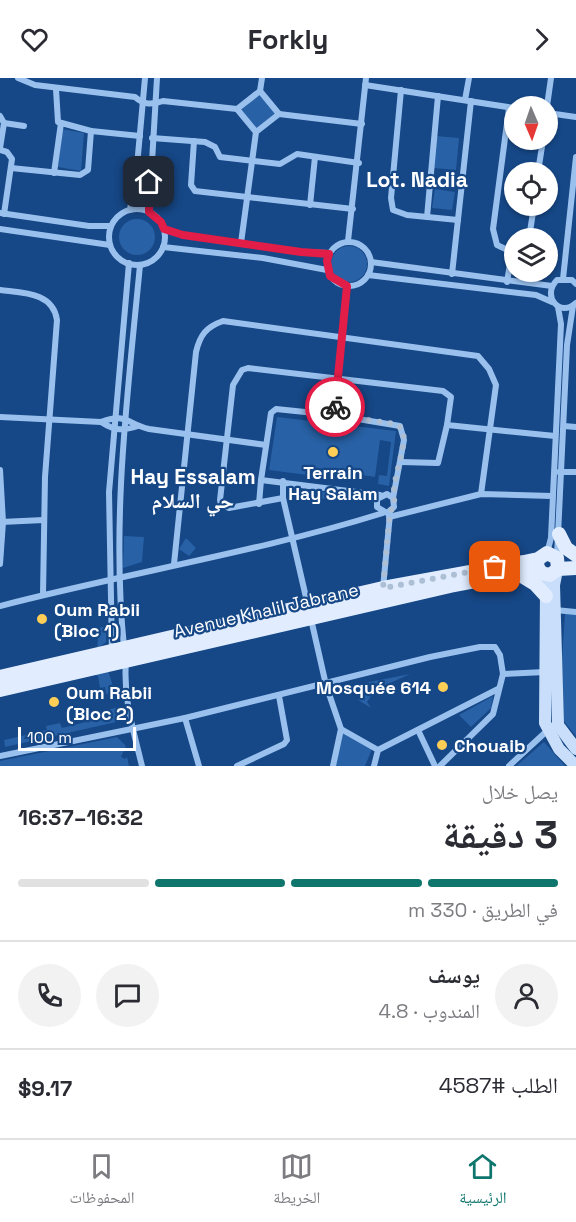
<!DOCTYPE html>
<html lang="ar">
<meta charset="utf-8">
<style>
:root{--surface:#fff;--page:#f2f2f3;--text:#2b2b33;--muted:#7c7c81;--line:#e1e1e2;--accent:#0f766e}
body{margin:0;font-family:"Space Grotesk","Noto Naskh Arabic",sans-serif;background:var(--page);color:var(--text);direction:rtl;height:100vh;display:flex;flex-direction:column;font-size:22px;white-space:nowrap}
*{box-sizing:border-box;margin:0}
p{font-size:20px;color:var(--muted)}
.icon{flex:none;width:33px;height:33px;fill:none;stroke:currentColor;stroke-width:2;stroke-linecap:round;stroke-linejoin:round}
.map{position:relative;height:688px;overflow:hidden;direction:ltr}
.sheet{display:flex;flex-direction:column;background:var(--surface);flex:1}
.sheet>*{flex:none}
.needle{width:39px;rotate:178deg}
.buttons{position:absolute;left:504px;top:18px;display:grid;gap:12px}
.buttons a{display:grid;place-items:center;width:54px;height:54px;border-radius:50%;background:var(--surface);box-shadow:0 2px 4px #0004;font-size:30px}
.scale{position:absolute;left:18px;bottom:15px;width:118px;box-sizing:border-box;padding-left:6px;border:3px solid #fff;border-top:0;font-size:16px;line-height:21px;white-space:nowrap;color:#fff;-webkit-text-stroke:4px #164786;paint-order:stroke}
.pin{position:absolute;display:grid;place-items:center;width:51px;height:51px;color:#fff;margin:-26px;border-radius:12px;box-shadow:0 3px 9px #0006}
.courier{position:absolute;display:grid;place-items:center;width:60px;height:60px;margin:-30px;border:4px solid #e11d48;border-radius:50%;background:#fff;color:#222;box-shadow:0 2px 8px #0007}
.head em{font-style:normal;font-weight:800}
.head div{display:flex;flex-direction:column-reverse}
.head{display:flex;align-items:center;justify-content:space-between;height:102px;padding:0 18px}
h1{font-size:39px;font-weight:800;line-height:45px}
.bar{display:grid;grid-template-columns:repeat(4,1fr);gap:9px 6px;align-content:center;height:72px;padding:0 18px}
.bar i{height:8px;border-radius:4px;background:var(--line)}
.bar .active{background:var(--accent)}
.bar p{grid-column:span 4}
.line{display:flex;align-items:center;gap:15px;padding:0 18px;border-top:2px solid var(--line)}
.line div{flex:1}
.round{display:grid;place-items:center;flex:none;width:63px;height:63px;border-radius:32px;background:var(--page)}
header{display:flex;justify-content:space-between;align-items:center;height:78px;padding:0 18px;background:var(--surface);font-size:27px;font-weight:800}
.menu{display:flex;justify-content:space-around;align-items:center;height:84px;border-top:2px solid var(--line);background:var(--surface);font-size:16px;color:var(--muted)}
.menu a{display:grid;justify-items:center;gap:3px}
.menu .active{color:var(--accent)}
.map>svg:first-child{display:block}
.green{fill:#2861a5}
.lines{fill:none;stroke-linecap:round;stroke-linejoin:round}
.street{stroke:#9ac1ee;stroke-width:6}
.secondary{stroke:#c8defa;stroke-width:12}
.primary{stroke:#e1edff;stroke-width:14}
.done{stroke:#adbfd5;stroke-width:6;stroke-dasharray:0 10.8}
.route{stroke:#e11d48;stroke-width:8}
.poi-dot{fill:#ffce57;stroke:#164786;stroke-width:2}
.labels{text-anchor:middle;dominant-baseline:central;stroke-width:4.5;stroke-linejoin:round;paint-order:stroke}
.poi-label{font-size:18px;font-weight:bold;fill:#fff;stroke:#164786;text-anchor:start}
.street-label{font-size:18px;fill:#fff;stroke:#164786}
.quarter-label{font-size:21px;font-weight:bold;fill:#fff;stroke:#164786}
</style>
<header><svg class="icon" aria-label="forward" viewBox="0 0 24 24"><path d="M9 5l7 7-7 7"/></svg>Forkly<svg class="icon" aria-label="heart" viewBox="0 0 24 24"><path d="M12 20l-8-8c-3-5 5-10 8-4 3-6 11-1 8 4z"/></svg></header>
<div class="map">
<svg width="576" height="688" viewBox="0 0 576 688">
<rect width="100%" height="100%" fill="#164786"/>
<g class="green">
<path d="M259 17 276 35 256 50 241 31Z"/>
<path d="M62 51 84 55 81 93 58 89Z"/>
<path d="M436 58 459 60 456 92 434 90Z"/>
<path d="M435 111 455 114 452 132 432 130Z"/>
<circle cx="137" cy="159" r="18"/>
<circle cx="349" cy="186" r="18"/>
<path d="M277 339 396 353 389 408 378 406 379 397 387 398 391 364 380 362 375 399 317 390 315 398 269 392Z"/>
<path d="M315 413 346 416 317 422Z"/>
<path d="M124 458 144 459 142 484 123 490Z"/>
<path d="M186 460 196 470 189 478 179 471Z"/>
<path d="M565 536H576V658L562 641 560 611Z"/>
<path d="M106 548V564L97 571 99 550Z"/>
<path d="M108 592 115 615 106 616 105 609 100 610 98 598 90 595Z"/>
<path d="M410 596 375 612 367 624 371 630 358 622 369 604Z"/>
<path d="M493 618 491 630 471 649 459 637Z"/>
<path d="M118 629 121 643 5 669 4 662 47 652 46 648 60 645 62 650 105 639 104 633Z"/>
<path d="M343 655 372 671 365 688H335Z"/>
<path d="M117 659 126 668 121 679 125 681 127 679 129 688H0V683Z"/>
<path d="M544 664 565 688H516Z"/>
</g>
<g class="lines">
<g class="street">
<path d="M18 0 35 7 135 19C144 27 152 27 163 23L237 31"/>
<path d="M365 7 514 30"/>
<path d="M56 11 58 44 91 53 140 58"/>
<path d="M401 12 391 120 393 132 407 137 458 142"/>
<path d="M260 13 262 0"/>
<path d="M465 22 469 0"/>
<path d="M547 28 551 0"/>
<path d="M548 35 576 39"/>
<path d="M279 36 362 46"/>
<path d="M0 38 4 45 0 70"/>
<path d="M4 45 24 48"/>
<path d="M152 60 205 64 215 69 220 79 280 86 297 76 359 85"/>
<path d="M194 63 191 107 195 113 353 131"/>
<path d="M0 72 7 74 12 81 4 136"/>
<path d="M11 90 80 97 88 92 91 53"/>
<path d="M538 94 543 62"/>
<path d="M54 95 61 45"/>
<path d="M310 127 315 79"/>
<circle cx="137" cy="159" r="28"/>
<path d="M130 132 137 88 145 0"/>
<path d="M149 134 157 0"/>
<path d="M0 135 89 148H111"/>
<path d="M427 139 438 18"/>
<path d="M0 151 110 167"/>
<path d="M164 151 183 157 301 174 329 175"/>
<path d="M529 160 534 128"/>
<path d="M348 163 366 0"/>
<circle cx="349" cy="186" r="22"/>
<path d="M241 165 256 54 279 36 260 13 237 31 256 54"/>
<path d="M163 169 263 180 327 192"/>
<path d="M371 184 552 208"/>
<path d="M452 196 471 23"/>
<path d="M368 197 536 217 552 224"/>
<path d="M563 201 576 79"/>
<path d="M507 204 512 174 497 167 493 151 509 30"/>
<path d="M576 206 572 202H557C541 218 560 240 576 225"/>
<path d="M0 212C23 215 53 214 57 242L45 399 43 517"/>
<path d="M334 337 347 208"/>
<path d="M0 339 101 344C126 334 127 346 149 351L266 367"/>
<path d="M101 344C115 353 123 353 138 348"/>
<path d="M564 348 576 349"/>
<path d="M401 384 438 385 447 347"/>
<path d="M0 392 3 444 0 486"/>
<path d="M559 394H576"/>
<path d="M283 403V420L308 528"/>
<path d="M380 417 261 402 271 335 276 331 334 337 400 348 404 362 393 420 394 429 387 435 377 429V421L387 416 393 420"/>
<path d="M283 420 229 430 221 427 220 422 233 307 242 292 248 290 443 313 451 319 447 347 555 358"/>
<path d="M259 426 261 402"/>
<path d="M389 439 481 416 552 418"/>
<path d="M1 444 44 442"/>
<path d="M547 475 551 460 561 246 558 229"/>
<path d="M557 478 567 267 573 228"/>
<path d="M174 486 196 274C200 257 206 249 223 243L478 278 489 291 496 307 481 416"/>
<path d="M383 510 390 436"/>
<path d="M0 528C127 495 258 474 383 435"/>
<path d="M555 532 576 534"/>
<path d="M311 541 326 607 341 651 333 688"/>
<path d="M124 569C111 441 128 313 140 187"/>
<path d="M112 573 109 414 129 185"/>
<path d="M126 582C123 621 133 650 142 688"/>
<path d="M503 596 545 594"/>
<path d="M185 640 199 688"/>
<path d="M341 651 378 672 374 688"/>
<path d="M418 652 435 688"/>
<path d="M378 672 498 611"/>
<path d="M0 678 185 640 430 579 480 569H495L500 577 503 596 493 636 440 688"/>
<path d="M237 688 284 666 287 662 279 618"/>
<path d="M509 688 549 651"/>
</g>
<g class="secondary">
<path d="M557 492 554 507 558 647 576 671"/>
<path d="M541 495 546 512 545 645 559 671 576 688"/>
</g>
<g class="primary">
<path d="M559 456 566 470 576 477"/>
<path d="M558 491 576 490"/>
<path d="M517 495 535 506 546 518"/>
<path d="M0 599 383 510 524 484 538 481 547 475 557 480 558 491 550 497 541 495 537 488 538 481"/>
<path d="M0 612 450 508 517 495 541 494"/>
</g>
</g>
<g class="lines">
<path class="done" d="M335 329 334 337 395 346 403 351C407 375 389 405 395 426L390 434 383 510 495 489"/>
<path class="route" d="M149 104V134L161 144 164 151 183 157 301 174 329 176 327 183 330 198 347 208 335 329"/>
</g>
<g class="poi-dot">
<circle cx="333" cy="374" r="6"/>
<circle cx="42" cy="541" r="6"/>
<circle cx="443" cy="609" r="6"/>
<circle cx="54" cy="624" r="6"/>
<circle cx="442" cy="667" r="6"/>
</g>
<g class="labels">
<g class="poi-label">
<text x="333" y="394" text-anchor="middle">Terrain<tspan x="333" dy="21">Hay Salam</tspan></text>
<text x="54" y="531">Oum Rabii<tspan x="54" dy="21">(Bloc 1)</tspan></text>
<text x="431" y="609" text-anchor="end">Mosquée 614</text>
<text x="66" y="614">Oum Rabii<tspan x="66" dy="21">(Bloc 2)</tspan></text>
<text x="454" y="667">Chouaib</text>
</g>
<g class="street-label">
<text transform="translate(266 532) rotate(-13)">Avenue Khalil Jabrane</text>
</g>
<g class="quarter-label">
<text x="417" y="101">Lot. Nadia</text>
<text x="193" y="398">Hay Essalam<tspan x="193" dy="24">حي السلام</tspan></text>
</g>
</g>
</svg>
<div class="buttons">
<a><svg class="needle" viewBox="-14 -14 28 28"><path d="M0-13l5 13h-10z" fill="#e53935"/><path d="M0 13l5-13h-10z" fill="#7c7c81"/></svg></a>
<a><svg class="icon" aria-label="locate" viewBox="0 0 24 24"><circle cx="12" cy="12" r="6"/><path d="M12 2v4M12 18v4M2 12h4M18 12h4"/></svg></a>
<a><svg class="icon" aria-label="layers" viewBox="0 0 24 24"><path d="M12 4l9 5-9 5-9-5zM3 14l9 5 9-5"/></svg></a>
</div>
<div class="scale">100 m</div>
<div class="pin" style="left:495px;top:489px;background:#ea580c"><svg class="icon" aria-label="bag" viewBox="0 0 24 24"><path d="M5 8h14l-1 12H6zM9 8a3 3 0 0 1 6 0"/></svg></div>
<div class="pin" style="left:149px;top:104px;background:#1f2937"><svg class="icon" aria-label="home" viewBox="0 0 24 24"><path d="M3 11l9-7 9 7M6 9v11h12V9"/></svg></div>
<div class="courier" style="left:335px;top:329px"><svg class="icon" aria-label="bike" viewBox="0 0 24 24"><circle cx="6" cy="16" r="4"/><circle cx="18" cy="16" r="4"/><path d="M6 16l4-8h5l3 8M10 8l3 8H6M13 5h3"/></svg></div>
</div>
<section class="sheet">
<div class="head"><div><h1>3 دقيقة</h1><p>يصل خلال</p></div><em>16:32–16:37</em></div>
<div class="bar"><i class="active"></i><i class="active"></i><i class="active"></i><i></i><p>في الطريق · 330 m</p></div>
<div class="line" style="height:108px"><a class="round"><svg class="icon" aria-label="person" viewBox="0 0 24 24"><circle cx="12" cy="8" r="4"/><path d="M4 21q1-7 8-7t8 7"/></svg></a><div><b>يوسف</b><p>المندوب · 4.8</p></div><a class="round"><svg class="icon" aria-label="chat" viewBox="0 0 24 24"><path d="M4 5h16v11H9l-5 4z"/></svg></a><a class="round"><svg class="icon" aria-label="phone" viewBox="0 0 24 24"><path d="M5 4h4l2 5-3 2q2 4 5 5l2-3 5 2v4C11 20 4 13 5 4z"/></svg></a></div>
<div class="line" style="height:78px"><div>الطلب #4587</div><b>$9.17</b></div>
</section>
<nav class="menu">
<a class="active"><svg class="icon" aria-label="home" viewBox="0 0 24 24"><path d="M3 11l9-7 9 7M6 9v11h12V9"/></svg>الرئيسية</a>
<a><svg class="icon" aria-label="map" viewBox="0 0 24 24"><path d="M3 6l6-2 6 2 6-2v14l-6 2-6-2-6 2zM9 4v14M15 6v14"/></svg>الخريطة</a>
<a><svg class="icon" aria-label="saved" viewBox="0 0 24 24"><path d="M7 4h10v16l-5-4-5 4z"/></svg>المحفوظات</a>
</nav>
